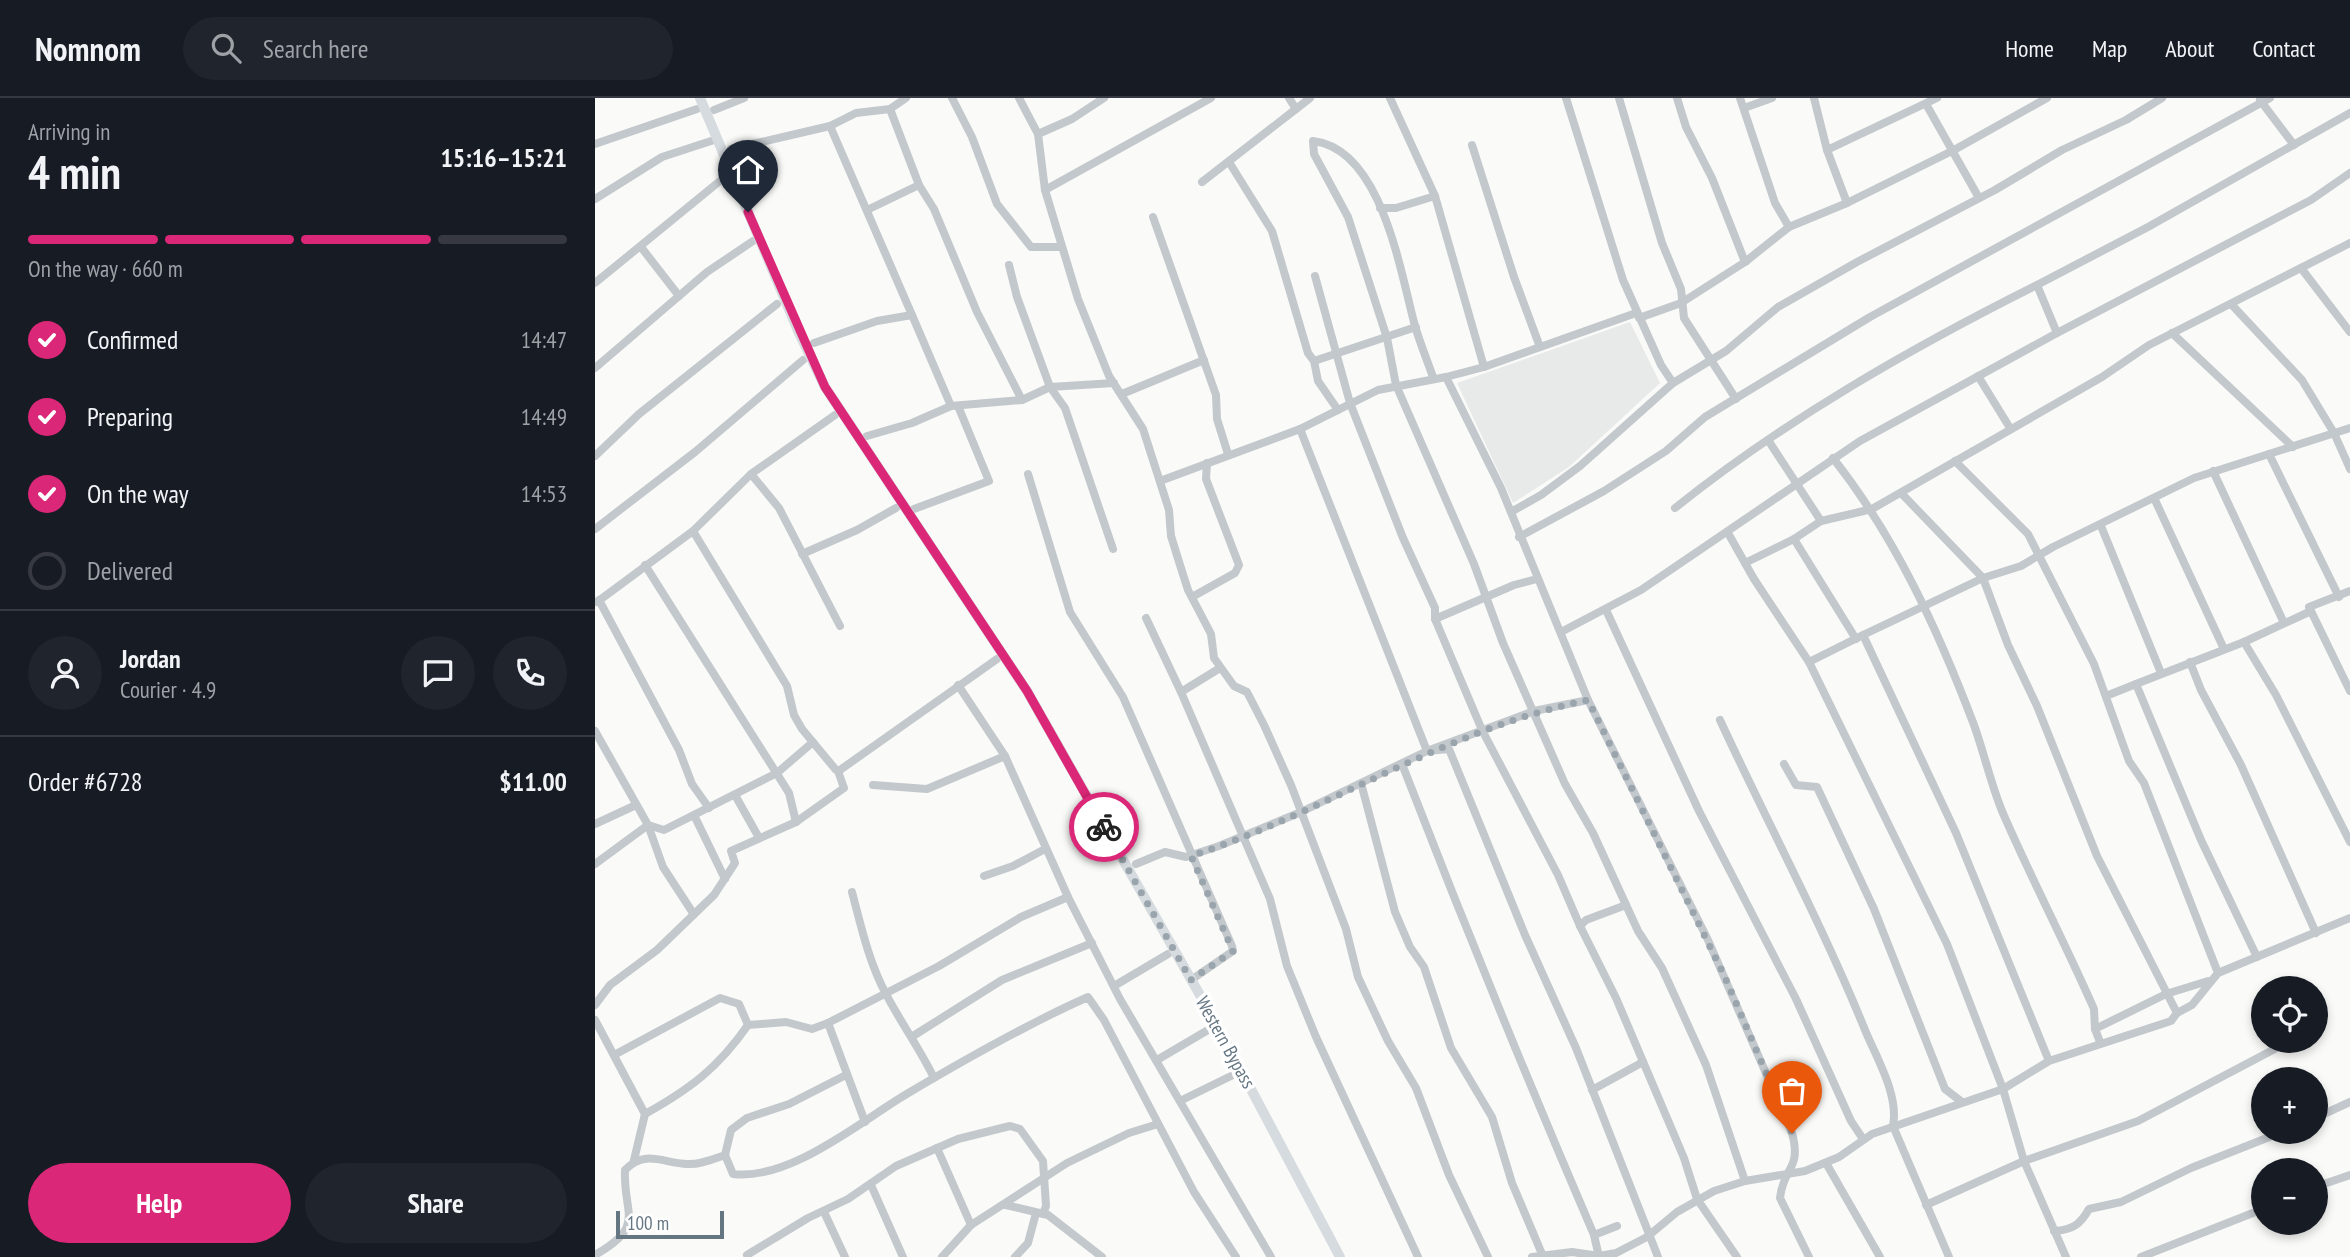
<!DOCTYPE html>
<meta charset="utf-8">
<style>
:root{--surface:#171b24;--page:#20242c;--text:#f1f3f6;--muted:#9ea1a6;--line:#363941;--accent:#db2777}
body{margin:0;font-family:"PT Sans Narrow",sans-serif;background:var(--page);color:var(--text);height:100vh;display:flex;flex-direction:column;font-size:26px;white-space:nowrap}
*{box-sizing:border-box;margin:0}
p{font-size:23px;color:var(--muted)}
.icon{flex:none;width:38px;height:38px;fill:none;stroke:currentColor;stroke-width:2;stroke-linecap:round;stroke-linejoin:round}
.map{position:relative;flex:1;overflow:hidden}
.drawer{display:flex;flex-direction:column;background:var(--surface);width:595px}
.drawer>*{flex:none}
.controls{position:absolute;left:1656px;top:878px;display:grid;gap:14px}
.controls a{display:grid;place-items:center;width:77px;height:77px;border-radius:50%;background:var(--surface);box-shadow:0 4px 10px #0003;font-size:35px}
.scale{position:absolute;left:21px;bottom:18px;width:108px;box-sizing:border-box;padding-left:7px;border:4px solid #657683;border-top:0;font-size:19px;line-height:24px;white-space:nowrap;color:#657683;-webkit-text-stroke:5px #fff;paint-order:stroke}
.pin{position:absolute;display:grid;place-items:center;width:60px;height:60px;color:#fff;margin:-72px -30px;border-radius:50% 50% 50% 0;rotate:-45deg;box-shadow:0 0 7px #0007}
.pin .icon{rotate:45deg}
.courier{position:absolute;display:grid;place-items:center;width:70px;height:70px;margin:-35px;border:5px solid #db2777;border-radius:50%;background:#fff;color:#222;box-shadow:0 2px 9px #0007}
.head em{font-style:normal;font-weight:600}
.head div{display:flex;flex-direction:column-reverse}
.head{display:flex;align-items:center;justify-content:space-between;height:119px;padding:0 28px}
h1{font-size:46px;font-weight:600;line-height:52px}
.bar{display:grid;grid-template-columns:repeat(4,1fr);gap:10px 7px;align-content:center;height:84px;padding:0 28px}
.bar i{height:9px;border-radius:5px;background:var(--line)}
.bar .selected{background:var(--accent)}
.bar p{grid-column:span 4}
.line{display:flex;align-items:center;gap:18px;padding:0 28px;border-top:2px solid var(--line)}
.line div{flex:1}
.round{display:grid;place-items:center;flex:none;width:74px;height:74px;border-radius:37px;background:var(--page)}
ol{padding:0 28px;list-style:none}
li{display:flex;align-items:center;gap:21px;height:77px}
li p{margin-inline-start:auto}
li .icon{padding:7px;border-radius:50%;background:var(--accent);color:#fff;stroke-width:4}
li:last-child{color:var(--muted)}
li i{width:38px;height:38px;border:4px solid var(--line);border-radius:50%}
.action{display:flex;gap:14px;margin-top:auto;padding:14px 28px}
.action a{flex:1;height:80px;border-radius:42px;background:var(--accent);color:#fff;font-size:28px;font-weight:600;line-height:80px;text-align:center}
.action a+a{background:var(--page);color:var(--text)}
header{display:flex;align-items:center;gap:42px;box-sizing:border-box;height:98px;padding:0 35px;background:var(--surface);border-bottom:2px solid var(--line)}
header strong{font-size:33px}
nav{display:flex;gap:38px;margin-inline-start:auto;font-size:24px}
.search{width:490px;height:63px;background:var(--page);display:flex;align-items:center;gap:18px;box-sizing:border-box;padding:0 24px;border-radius:38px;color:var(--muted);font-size:26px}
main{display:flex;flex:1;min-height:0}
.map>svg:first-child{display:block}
.built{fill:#e8e9e9}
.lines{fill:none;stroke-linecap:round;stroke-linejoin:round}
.minor{stroke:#c3c8cc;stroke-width:8}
.major{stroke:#d6dbdf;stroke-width:10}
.done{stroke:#99a4ac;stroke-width:7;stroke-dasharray:0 12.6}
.route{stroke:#db2777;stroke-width:9}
.labels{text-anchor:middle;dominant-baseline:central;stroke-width:7;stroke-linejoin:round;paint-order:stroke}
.street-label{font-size:19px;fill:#657683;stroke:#fff}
</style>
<header>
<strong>Nomnom</strong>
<div class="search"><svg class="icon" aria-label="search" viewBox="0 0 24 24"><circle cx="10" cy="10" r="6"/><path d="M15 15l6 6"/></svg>Search here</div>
<nav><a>Home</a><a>Map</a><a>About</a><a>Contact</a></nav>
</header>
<main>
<section class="drawer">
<div class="head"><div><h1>4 min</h1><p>Arriving in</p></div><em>15:16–15:21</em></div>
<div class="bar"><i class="selected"></i><i class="selected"></i><i class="selected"></i><i></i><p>On the way · 660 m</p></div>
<ol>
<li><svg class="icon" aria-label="check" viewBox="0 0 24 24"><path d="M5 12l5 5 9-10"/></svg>Confirmed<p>14:47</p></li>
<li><svg class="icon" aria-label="check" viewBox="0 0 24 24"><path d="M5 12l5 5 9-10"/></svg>Preparing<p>14:49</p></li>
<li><svg class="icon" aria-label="check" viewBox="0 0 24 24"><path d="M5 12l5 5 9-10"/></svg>On the way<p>14:53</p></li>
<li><i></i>Delivered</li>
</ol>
<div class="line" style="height:126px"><a class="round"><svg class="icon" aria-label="person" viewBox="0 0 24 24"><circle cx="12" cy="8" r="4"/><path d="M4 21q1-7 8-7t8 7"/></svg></a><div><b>Jordan</b><p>Courier · 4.9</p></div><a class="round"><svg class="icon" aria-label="chat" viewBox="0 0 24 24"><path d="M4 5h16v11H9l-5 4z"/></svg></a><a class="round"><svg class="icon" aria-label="phone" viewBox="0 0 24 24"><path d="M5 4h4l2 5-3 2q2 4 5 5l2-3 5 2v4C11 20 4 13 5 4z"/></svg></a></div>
<div class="line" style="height:91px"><div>Order #6728</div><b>$11.00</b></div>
<div class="action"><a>Help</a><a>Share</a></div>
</section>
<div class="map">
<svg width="1755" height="1159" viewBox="0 0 1755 1159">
<rect width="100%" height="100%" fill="#fafaf8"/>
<path class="built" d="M1035 224 1065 285 974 369 918 405 862 285Z"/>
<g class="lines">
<g class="minor">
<path d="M357 0 377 39 402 106 436 149H467"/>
<path d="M424 0 443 36 450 92 483 201 514 278 548 331 574 412 576 438 585 467 593 492 616 536 619 560 639 588 652 594 669 627 696 687 751 831 763 879 793 943 821 990 854 1077 893 1159"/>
<path d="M694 0 701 11 715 0"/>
<path d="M795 0 840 98 889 269"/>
<path d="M971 0 1028 182 1066 267 1078 285"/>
<path d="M1024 0 1067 145 1086 191 1089 220 1141 301"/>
<path d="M1082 0 1091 29 1117 80 1150 164"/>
<path d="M1145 0 1180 105 1194 129"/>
<path d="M1219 0 1232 52 1252 105"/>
<path d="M1665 2 1699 47"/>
<path d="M1331 6 1384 100"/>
<path d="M1149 10 1177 0"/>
<path d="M295 11 324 87 339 111 382 214 427 302"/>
<path d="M119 12 149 0"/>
<path d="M235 28 317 217"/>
<path d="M443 36 477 21 509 0"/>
<path d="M0 46 102 11"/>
<path d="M877 47 919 179 945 249"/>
<path d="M136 51 235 28 261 15 295 11 311 0"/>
<path d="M1232 52 1342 0"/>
<path d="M634 64 677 133 713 255 719 263 723 283 743 312"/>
<path d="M607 84 701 11"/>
<path d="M450 92 616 0"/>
<path d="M0 101 67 59 116 43"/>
<path d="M785 110H801L840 98"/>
<path d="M272 112 324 87"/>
<path d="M558 119 621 297 622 321 633 356"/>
<path d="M46 149 84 198"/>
<path d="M414 167 422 199 455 289 470 310 518 451"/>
<path d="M1706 170 1755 234"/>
<path d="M720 178 755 305 808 440 840 510V521L887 632 963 777 985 828"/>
<path d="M0 185 131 78"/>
<path d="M1637 207 1707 282 1739 335 1755 371"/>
<path d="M1041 215 889 269 851 279 906 390 993 602 1113 842 1197 1035C1207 1072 1188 1069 1185 1100L1214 1159"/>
<path d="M1044 220 1086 205 1150 164 1194 129 1252 105 1359 52 1452 0"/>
<path d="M1462 235 1716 102 1755 75"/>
<path d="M1577 235 1698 349"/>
<path d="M219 245 282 223 317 217 356 308"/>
<path d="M719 263 821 229"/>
<path d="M0 270 112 174 158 143"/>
<path d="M1383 278 1415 330"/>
<path d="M838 279C832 262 825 245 820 228 805 173 787 51 718 43L719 56 753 119 792 240 801 287 879 466 908 545 970 686 998 735 1043 833 1067 870 1111 967 1150 1083"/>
<path d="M527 296 609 262"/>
<path d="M240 317 156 376 98 433 192 588 199 617 207 631 241 672H245L402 561"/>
<path d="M705 331 832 653 854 651 930 837 981 950 1063 1159"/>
<path d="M272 338 317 325 356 308 427 302 455 289 519 285"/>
<path d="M1173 342 1226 423"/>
<path d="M1674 356 1744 499"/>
<path d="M0 358 44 316 182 206"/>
<path d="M1238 360C1301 440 1343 532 1379 627 1389 655 1396 686 1407 713 1436 780 1470 845 1499 911L1500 931 1505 944"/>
<path d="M1360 363 1433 436 1499 566 1534 663 1549 685 1623 875"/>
<path d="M1618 373 1689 525"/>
<path d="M156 376 184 410 245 528"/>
<path d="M433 376 475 514 528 599 637 848 638 853 596 882"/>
<path d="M565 383 705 331 783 292 851 279"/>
<path d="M1306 395 1388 480 1413 547 1442 608 1502 758 1582 915"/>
<path d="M1560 402 1629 551"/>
<path d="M1080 410C1190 322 1316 250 1442 187"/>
<path d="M319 411 394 383 363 308"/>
<path d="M916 414 946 397 985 368 1078 285 1131 253 1183 209 1262 164 1400 92 1467 52 1531 22 1567 0"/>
<path d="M1506 428 1566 575"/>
<path d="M0 431 100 354 208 262"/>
<path d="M1133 435 1159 481 1214 564"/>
<path d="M924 439 1009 393 1071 353 1110 319 1275 219 1675 0"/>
<path d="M1199 441 1261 541"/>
<path d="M207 456 262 432 301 410"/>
<path d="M1150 465 1199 441 1226 423 1277 411 1507 279 1554 247 1755 145"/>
<path d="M50 467 194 695 201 724"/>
<path d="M1755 493 1714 509 1755 593"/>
<path d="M597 499 640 475 644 467 611 381 612 365"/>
<path d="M4 502 84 652 97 686 114 710"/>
<path d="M2 504 98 433"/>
<path d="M1011 512 1104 713 1201 901 1256 1023 1268 1041"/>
<path d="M1714 514 1649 544 1681 597 1755 744"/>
<path d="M551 520 586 594 675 801 692 868 721 939 823 1159"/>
<path d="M840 521 919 487 942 481"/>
<path d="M966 534 1046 492 1265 343 1462 235 1442 187 1553 129 1755 15"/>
<path d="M1268 537 1388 480 1426 468 1458 449 1599 380 1755 330"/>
<path d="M1649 544 1541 586 1606 742 1662 859"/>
<path d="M1595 564 1606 592 1646 667 1721 835"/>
<path d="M363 587 410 658 473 799 525 901 676 1159"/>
<path d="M586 594 625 570"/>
<path d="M1511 598 1541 586"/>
<path d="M1125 622C1173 726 1227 826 1270 932 1282 961 1304 997 1298 1028L1354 1159"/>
<path d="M0 633 53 727 69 732 182 675 218 644"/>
<path d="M807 666C868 824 932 981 999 1137L1004 1159"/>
<path d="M1189 666 1201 687 1222 689 1279 811 1350 991 1367 1004"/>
<path d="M766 685 800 814 815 849 829 869 856 950 897 1019 917 1085 947 1156"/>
<path d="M278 687 332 691 410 658"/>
<path d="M140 697 163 738"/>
<path d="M99 717 130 781"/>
<path d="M0 726 41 707"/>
<path d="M0 766 53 727 68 769 98 815"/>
<path d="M541 766 570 754 591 759 624 748 706 714 832 653 939 613 993 602"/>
<path d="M389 778 418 768 450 751"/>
<path d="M257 794C266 828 274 865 291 896 306 925 325 951 339 980"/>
<path d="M1031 807 991 822 985 828 1021 900 1089 1060 1102 1101 1142 1159"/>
<path d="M519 888 573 856"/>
<path d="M0 907 15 887 62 852 119 797 140 765 136 753 201 724 249 690 243 673"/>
<path d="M0 922 50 1016 39 1062"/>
<path d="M233 925 270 1024"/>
<path d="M1500 931 1571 896 1613 883"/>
<path d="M318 938 407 882 497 845"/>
<path d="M21 956 125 900 144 906 153 927"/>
<path d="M562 962 613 932"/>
<path d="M1454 963 1361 735 1268 537 1214 564 1352 846 1408 991 1454 963 1576 923 1582 915 1597 907 1623 875 1755 820"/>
<path d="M997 992 1048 964"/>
<path d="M585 1003 638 977"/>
<path d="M50 1016C95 991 123 970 153 927L191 924 217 931 233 925 344 868 426 819 473 799"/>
<path d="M1720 1020 1755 1004"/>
<path d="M342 1050 376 1127"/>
<path d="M130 1057 136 1032 152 1020 194 1006 251 977"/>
<path d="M1231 1065 1285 1159"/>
<path d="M276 1087 308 1159"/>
<path d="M1720 1089 1755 1077"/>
<path d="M411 1107 453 1117 507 1159"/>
<path d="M1331 1107 1429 1063 1543 1023 1693 944"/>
<path d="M229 1114 250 1159"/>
<path d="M1459 1133C1477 1132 1485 1127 1494 1111L1526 1104 1596 1070 1687 1034"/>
<path d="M999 1137 1022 1128"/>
<path d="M0 1157C52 1127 28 1117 30 1072 50 1051 68 1065 92 1066 104 1067 118 1061 130 1057L138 1076C194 1083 265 1024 310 997 369 962 430 927 493 899L509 922 599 1094 641 1159"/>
<path d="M152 1157 213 1120 253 1101 301 1068 363 1041 415 1028 425 1031 448 1063 451 1108 448 1116"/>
<path d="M347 1159 376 1127 472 1065 534 1035 563 1026"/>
<path d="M420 1159 433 1145 441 1115"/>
<path d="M937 1159 977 1154 1004 1158 1021 1155 1052 1139 1082 1114 1119 1093 1150 1083 1210 1073 1244 1059 1277 1036 1408 991 1429 1063 1471 1159"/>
<path d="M1546 1159 1668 1111"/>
</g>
<path class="major" d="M105 0 204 235 230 289 432 593 622 927 745 1159"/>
</g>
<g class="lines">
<path class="done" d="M509 729 596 882 638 853 596 758C734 713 848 632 993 602L1129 877 1197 1035"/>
<path class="route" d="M153 114 230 289 432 593 509 729"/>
</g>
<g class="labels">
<g class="street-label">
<text transform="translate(631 944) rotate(61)">Western Bypass</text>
</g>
</g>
</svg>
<div class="controls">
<a><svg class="icon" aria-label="locate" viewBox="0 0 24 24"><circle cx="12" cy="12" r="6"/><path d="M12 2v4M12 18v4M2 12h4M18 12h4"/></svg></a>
<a>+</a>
<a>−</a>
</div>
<div class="scale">100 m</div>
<div class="pin" style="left:1197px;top:1035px;background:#ea580c"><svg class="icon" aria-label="bag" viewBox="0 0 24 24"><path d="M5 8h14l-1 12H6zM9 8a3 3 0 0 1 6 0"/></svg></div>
<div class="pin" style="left:153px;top:114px;background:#1f2937"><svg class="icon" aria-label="home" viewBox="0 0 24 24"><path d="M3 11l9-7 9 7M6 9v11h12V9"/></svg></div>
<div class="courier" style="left:509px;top:729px"><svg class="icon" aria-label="bike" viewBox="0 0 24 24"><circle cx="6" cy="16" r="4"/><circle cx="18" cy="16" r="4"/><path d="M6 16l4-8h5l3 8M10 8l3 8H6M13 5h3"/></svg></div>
</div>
</main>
